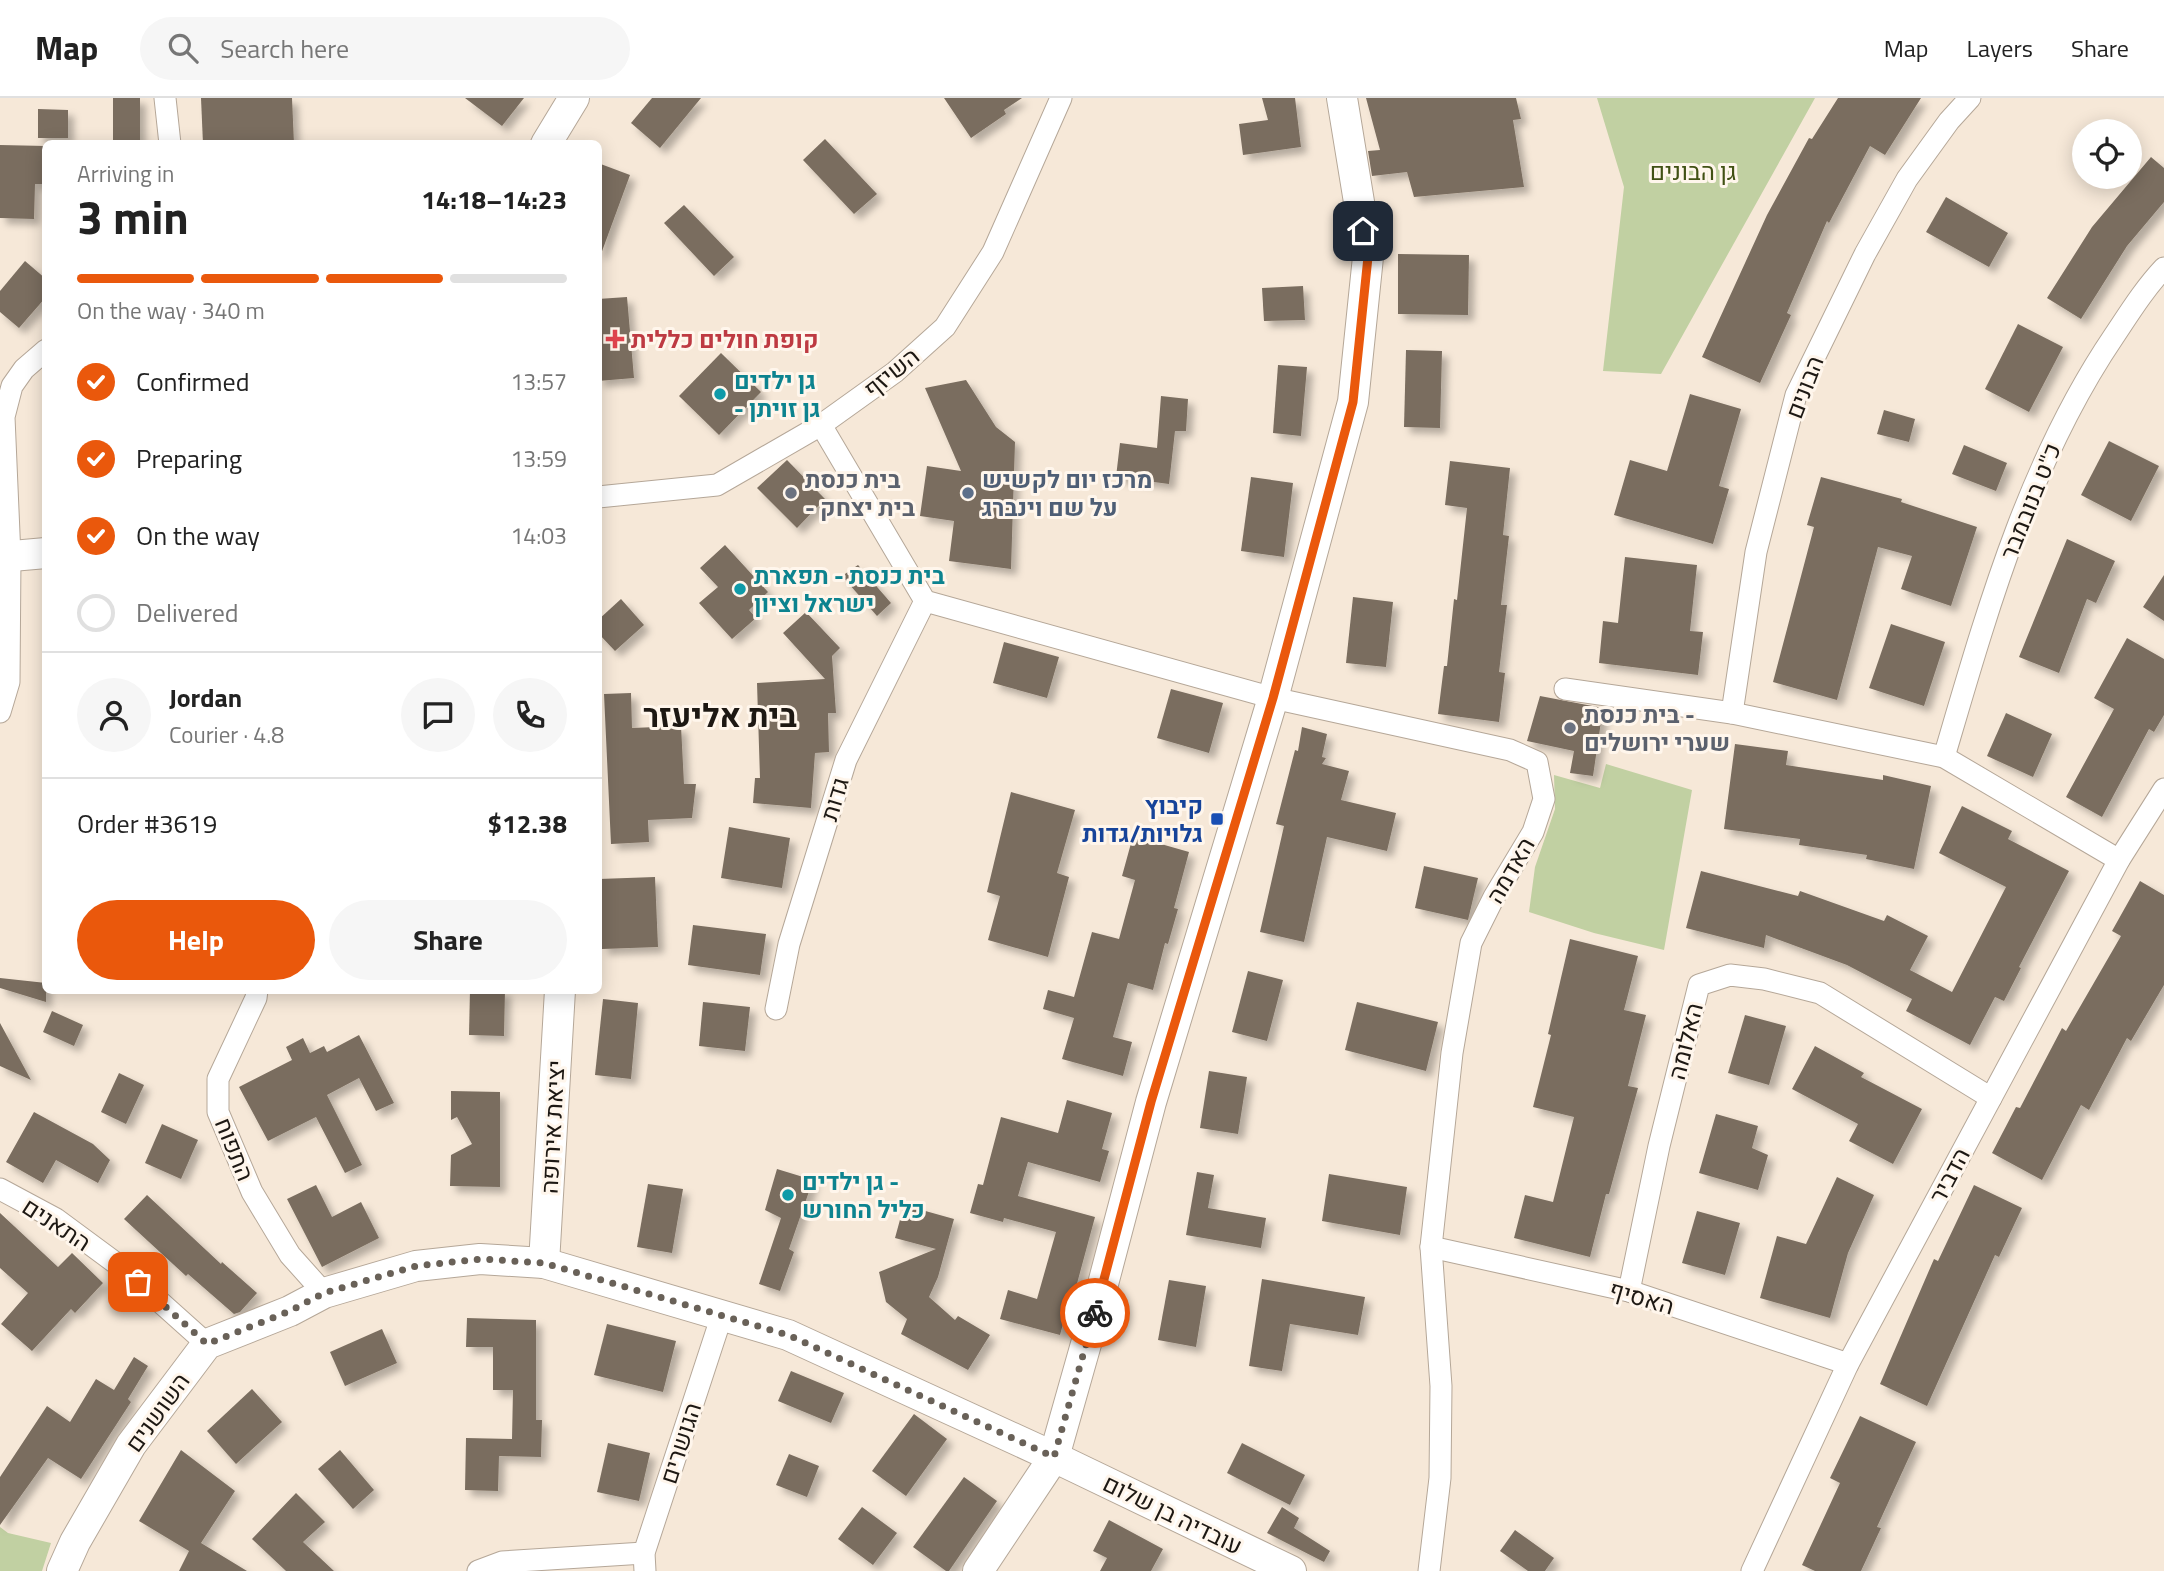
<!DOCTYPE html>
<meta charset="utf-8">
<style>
:root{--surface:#fff;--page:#f6f6f6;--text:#222;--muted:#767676;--line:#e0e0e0;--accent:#ea580c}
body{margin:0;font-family:"Titillium Web",Heebo,sans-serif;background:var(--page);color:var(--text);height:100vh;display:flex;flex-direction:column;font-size:26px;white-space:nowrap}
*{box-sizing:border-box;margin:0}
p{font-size:23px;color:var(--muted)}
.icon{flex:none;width:38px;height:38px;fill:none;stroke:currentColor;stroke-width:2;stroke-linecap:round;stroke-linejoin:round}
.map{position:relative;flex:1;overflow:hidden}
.drawer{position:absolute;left:42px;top:42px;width:560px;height:854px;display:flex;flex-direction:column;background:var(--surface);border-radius:10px;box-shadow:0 4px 18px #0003}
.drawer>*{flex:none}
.tools{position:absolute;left:2072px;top:21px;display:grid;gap:14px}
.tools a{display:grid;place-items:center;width:70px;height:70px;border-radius:50%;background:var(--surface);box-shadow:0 4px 18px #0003;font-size:35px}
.pin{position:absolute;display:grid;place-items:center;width:60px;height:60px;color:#fff;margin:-30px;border-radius:14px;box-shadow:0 4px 10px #0006}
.courier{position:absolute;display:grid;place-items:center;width:70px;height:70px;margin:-35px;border:5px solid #ea580c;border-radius:50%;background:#fff;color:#222;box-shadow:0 2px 9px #0007}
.head em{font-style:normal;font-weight:700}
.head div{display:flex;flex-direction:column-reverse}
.head{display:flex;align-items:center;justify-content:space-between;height:119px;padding:0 35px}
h1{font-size:46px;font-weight:700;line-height:52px}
.bar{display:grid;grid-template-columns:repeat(4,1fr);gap:10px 7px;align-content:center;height:84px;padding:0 35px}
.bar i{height:9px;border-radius:5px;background:var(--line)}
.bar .on{background:var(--accent)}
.bar p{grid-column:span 4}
.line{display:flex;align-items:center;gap:18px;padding:0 35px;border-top:2px solid var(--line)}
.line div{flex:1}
.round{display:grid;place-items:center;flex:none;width:74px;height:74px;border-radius:37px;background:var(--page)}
ol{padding:0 35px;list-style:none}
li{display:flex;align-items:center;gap:21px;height:77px}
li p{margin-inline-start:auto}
li .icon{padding:7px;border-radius:50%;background:var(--accent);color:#fff;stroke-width:4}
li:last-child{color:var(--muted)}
li i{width:38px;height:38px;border:4px solid var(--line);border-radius:50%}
.primary-button{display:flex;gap:14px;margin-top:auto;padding:14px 35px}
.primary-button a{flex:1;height:80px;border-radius:42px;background:var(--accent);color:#fff;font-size:28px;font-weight:700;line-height:80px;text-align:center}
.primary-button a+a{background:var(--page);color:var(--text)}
header{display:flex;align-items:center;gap:42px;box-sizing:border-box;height:98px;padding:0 35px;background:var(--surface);border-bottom:2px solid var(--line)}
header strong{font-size:33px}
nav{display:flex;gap:38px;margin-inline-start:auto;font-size:24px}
.search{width:490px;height:63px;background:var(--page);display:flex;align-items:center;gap:18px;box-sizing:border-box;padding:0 24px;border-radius:38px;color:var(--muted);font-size:26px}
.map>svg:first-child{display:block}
.green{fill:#c1d0a2}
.building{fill:#7a6d5f;filter:url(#shadow)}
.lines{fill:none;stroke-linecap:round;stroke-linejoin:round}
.street-casing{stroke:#b5a798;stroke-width:23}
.secondary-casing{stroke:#b5a798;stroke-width:32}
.street{stroke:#fff;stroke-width:21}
.secondary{stroke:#fff;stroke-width:30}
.done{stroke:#696158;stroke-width:7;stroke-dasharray:0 12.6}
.route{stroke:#ea580c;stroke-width:9}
.health-dot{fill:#e0444e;stroke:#fff6ec;stroke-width:2.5}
.culture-dot{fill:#0f9aa8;stroke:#fff6ec;stroke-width:2.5}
.worship-dot{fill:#6b7280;stroke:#fff6ec;stroke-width:2.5}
.service-dot{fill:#5c6f8a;stroke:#fff6ec;stroke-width:2.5}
.transit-dot{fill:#1a4fb4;stroke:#fff6ec;stroke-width:2.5}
.labels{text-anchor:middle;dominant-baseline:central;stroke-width:6;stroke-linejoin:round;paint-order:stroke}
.park-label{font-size:24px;fill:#415114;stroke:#fff6ec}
.health-label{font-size:24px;font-weight:bold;fill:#be3a42;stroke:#fff6ec;text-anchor:start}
.street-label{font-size:24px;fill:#1d1813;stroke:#fff6ec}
.culture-label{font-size:24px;font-weight:bold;fill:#0d838f;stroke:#fff6ec;text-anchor:start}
.worship-label{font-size:24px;font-weight:bold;fill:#5b616d;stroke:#fff6ec;text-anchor:start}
.service-label{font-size:24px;font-weight:bold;fill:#4e5e75;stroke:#fff6ec;text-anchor:start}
.transit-label{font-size:24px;font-weight:bold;fill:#164399;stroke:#fff6ec;text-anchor:end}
.district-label{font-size:32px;font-weight:bold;fill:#1d1813;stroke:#fff6ec}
</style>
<header>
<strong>Map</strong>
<div class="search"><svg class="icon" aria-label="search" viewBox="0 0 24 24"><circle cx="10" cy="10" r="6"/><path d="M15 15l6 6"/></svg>Search here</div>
<nav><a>Map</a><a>Layers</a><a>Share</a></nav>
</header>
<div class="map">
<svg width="2164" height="1473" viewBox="0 0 2164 1473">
<defs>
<filter id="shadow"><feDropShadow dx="6" dy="6" stdDeviation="3.5" flood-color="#0004"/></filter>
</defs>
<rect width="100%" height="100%" fill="#f6e8d8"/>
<g class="green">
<path d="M1597 0H1815L1661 276 1603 273 1624 89Z"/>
<path d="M1606 666 1692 692 1664 852 1594 835 1529 814 1535 769 1555 711 1554 677 1600 690Z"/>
<path d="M0 1429 8 1435 51 1445 42 1473H0Z"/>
</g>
<g class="building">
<rect x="113" y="0" width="27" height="46"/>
<path d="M201 0H292L294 46H203Z"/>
<path d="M465 0H524L502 28Z"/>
<path d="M652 0H701L660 50 631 25Z"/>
<path d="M944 0H1022L1004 12 1006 16 971 40Z"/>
<path d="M1262 0H1295L1301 49 1243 57 1239 26 1268 22Z"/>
<path d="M1366 0H1516L1521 21 1513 22 1524 89 1414 99 1407 74 1372 78 1368 53 1380 52Z"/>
<path d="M1838 0H1921L1885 57 1870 48 1829 125 1827 123 1787 215 1791 217 1760 285 1702 259 1767 117 1809 40 1812 41Z"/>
<path d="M38 11 68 12V40H38Z"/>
<path d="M825 41 877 96 854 116 803 62Z"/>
<path d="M0 47 46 48V86H35L34 121 0 120Z"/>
<path d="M2151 59 2164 70V104L2127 148 2081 221 2047 200 2092 129Z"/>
<path d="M598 65 630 77 601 156 598 155Z"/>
<path d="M1946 99 2008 135 1989 169 1926 134Z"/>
<path d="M684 107 734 159 714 178 664 125Z"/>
<path d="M1398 156 1469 157 1468 217 1398 216Z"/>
<path d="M25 163 46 181V199L19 230 0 214V193Z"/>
<path d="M1303 188 1305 222 1264 223 1262 190Z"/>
<path d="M627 199 634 280 598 283V201Z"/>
<path d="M2018 226 2063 249 2029 314 1985 291Z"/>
<path d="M1406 252 1442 253 1440 330 1404 329Z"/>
<path d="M721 255 761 294 719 337 679 298Z"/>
<path d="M1278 267 1307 269 1301 338 1273 335Z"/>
<path d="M966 282 996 329 1015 344 1011 471 949 463 954 423 920 418 927 368 961 373 925 290Z"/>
<path d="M1690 296 1741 311 1719 388 1729 391 1713 446 1614 417 1630 362 1667 373Z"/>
<path d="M1161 298 1188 301 1186 333H1175L1169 386 1116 379 1120 345 1157 350Z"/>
<path d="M1884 312 1915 321 1909 344 1877 336Z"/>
<path d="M2109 343 2159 368 2131 423 2081 397Z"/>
<path d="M1964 347 2007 365 1996 393 1952 376Z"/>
<path d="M787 362 825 401 797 430 757 390Z"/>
<path d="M1450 363 1510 370 1503 437 1509 438 1501 507H1507L1499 574 1505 575 1499 624 1438 616 1444 568H1447L1454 501 1457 502 1467 410 1445 407Z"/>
<path d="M1251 379 1293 385 1284 459 1241 453Z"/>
<path d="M1821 379 1902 401 1901 404 1977 429 1951 508 1901 491 1912 458 1878 449 1837 602 1773 584 1814 429 1807 427Z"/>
<path d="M2067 441 2115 463 2096 505 2087 501 2059 575 2019 559Z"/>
<path d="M725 447 768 494 749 512 756 520 732 541 699 505 718 489 700 470Z"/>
<path d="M1625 459 1697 467 1690 533 1703 534 1698 577 1599 565 1603 523 1618 525Z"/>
<path d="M858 467 891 505 877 518 842 478Z"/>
<path d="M2164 477V523L2143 509Z"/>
<path d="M1353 499 1393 504 1386 569 1346 565Z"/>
<path d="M621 501 644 527 615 553 598 535V522Z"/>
<path d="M806 514 840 550 832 558 836 615H828L829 654 815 655 811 710 753 705 755 680H760L757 585 825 581 783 535Z"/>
<path d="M1891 526 1945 544 1924 608 1869 590Z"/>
<path d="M2127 540 2164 561V617L2154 634 2149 631 2102 719 2066 699 2114 611 2094 600Z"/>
<path d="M1004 544 1059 559 1047 600 993 585Z"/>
<path d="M1171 591 1223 605 1209 655 1157 640Z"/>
<path d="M631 595 632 630 681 628 684 686H696L692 720 648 722 649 744 611 746 604 596Z"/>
<path d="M1540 598 1603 610 1593 678 1570 675 1574 653 1527 643Z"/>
<path d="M2006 615 2052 636 2033 679 1987 658Z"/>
<path d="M1302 629 1327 636 1322 659 1326 660 1322 666 1349 673 1341 702 1396 715 1387 753 1327 739 1304 844 1260 834 1284 728 1276 726 1295 652 1298 653Z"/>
<path d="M1735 646 1788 653 1786 667 1883 682V677L1931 688 1914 771 1866 761 1867 757 1799 747 1800 741 1724 731Z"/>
<path d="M1011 694 1075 712 1057 775 1069 779 1048 859 988 842 1000 798 987 794Z"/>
<path d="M1962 708 2012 733 2008 741 2069 773 2019 869 2021 870 2004 903 1995 899 1970 947 1906 913 1912 901 1847 867 1766 837 1764 850 1686 830 1701 773 1798 798 1800 793 1884 823 1887 817 1928 838 1910 872 1952 894 2006 789 1939 755Z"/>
<path d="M729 729 790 740 782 790 721 780Z"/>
<path d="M1133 738 1189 754 1174 810 1178 811 1168 846 1165 845 1153 892 1128 885 1113 939 1132 944 1123 978 1062 961 1074 920 1043 911 1048 892 1074 899 1092 834 1119 841 1135 782 1122 778Z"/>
<path d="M1424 768 1478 780 1468 822 1415 810Z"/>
<path d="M655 779 658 849 602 851 599 781Z"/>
<path d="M2140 783 2164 797V887L2131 943 2127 940 2089 1012 2081 1007 2042 1082 1992 1055 2016 1009 2020 1010 2062 930 2066 933 2121 838 2112 833Z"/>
<path d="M693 827 766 836 760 877 688 867Z"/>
<path d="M1570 841 1638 858 1624 912 1646 917 1628 988 1638 990 1609 1096H1606L1590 1159 1514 1140 1525 1097 1553 1104 1574 1019 1533 1009 1551 937 1548 936Z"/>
<path d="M1248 873 1283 882 1267 943 1232 934Z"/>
<path d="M0 880 46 885V904L0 890Z"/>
<path d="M470 892H505L504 938 469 937Z"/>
<path d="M603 901 638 905 631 981 595 977Z"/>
<path d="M703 904 750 909 745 953 699 948Z"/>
<path d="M1357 904 1438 924 1426 973 1345 952Z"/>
<path d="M52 913 83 927 74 948 43 934Z"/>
<path d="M1745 917 1786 928 1769 987 1728 975Z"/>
<path d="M0 925 31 982 0 968Z"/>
<path d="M359 937 394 1005 376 1013 359 980 327 997 362 1067 345 1075 316 1019 268 1043 239 989 292 962 286 949 303 940 310 955 324 948 327 954Z"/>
<path d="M1815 948 1864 975 1861 979 1922 1011 1893 1066 1849 1043 1858 1026 1792 991Z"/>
<path d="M1209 973 1247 979 1238 1036 1200 1030Z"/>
<path d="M119 975 144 987 126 1026 101 1014Z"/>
<path d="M451 993 500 994V1089L450 1088 451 1057 472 1046 457 1019 451 1022Z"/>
<path d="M1067 1002 1112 1015 1102 1051 1109 1053 1100 1084 1028 1064 1018 1098 1095 1119 1075 1193H1072L1060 1237 1000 1221 1008 1192 1037 1201 1056 1134 1004 1120 1003 1124 970 1115 978 1086 983 1087 1001 1019 1058 1035Z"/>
<path d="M34 1014 93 1046 110 1062 98 1085 56 1062 43 1085 6 1064Z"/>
<path d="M1716 1016 1758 1028 1752 1050 1768 1057 1758 1092 1699 1075Z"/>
<path d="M162 1026 198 1042 181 1081 145 1065Z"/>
<path d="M777 1071 813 1082 789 1151 794 1154 780 1193 759 1186 781 1120 765 1112Z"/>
<path d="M1197 1074 1214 1077 1208 1110 1266 1120 1261 1150 1186 1137Z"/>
<path d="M1329 1076 1407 1089 1400 1137 1322 1123Z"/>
<path d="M1837 1079 1874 1097 1848 1155 1830 1220 1760 1200 1777 1138 1806 1146Z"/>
<path d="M648 1086 683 1091 672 1155 637 1149Z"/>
<path d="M316 1087 332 1119 361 1104 379 1140 322 1169 287 1101Z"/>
<path d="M1974 1087 2022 1110 1999 1159 1995 1157 1927 1308 1880 1286 1934 1161 1938 1163Z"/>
<path d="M147 1097 221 1166 222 1164 257 1195 240 1214 234 1216 188 1176 186 1178 124 1121Z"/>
<path d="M904 1107 954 1121 938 1179 929 1199 955 1222 958 1218 990 1237 968 1272 901 1236 907 1221 886 1204 879 1174 936 1151 895 1140Z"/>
<path d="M1697 1113 1740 1125 1725 1177 1682 1165Z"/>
<path d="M0 1115 58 1169 72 1155 103 1185 75 1215 71 1211 32 1253 1 1226 28 1195 0 1170Z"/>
<path d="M1262 1181 1365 1199 1358 1237 1290 1226 1282 1273 1249 1268Z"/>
<path d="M1169 1182 1206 1188 1196 1249 1158 1242Z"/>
<path d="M467 1220 536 1222V1322H542L541 1359 499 1358 498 1393 465 1392 466 1340 512 1341 513 1292H493V1249H466Z"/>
<path d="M607 1226 676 1243 663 1294 594 1277Z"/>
<path d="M382 1231 397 1265 345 1288 330 1254Z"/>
<path d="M134 1259 148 1268 128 1301 131 1304 81 1381 48 1360 0 1427V1379L47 1308 70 1324 96 1281 114 1292Z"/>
<path d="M791 1273 844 1295 831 1325 778 1303Z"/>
<path d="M252 1291 282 1324 236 1366 207 1333Z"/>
<path d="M914 1316 947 1341 906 1398 872 1373Z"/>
<path d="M1860 1318 1916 1344 1877 1429 1881 1430 1861 1473H1815L1802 1467 1840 1385 1830 1380Z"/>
<path d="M608 1345 650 1355 639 1403 597 1394Z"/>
<path d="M1242 1345 1305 1377 1290 1407 1227 1375Z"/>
<path d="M181 1352 235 1393 201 1445 247 1473H179L189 1453 139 1423Z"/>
<path d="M340 1352 374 1392 353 1411 318 1371Z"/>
<path d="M789 1356 819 1368 807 1399 776 1387Z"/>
<path d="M964 1379 997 1403 949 1473H946L913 1449Z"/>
<path d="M296 1395 325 1424 303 1444 334 1473H286L252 1441Z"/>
<path d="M862 1409 897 1435 873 1467 838 1441Z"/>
<path d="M1282 1409 1299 1420 1294 1430 1330 1453 1324 1464 1267 1435Z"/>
<path d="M1109 1422 1163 1451 1151 1473H1100L1107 1460 1093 1453Z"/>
<path d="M1515 1432 1554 1460 1545 1473H1528L1500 1453Z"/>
</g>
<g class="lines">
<defs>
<g id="street">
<path d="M165 0 170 46"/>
<path d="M821 327 925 503 1273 600 1510 652 1537 664 1544 701 1533 734 1494 799 1471 845 1452 955 1431 1149 1441 1288 1440 1380 1429 1473"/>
<path d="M598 399 717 387 821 327 895 274 945 229 993 154 1061 0"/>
<path d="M1565 591 1732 615 1944 659 2119 762"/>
<path d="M0 614 9 584 10 459 4 319 12 288 24 271 46 252"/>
<path d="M1732 615 1756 454 1796 297 1865 156 1907 81 1949 23 1970 0"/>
<path d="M1944 659C1987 513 2028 365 2114 238 2130 214 2145 190 2164 170"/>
<path d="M257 892 256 900 218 981V1014L252 1094 290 1157 324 1195"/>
<path d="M776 911 789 846 846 662 925 503"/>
<path d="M0 1091 56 1121 121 1169 207 1246"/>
<path d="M1431 1149 1629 1193 1848 1266"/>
<path d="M1629 1193 1659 1048 1699 887 1730 877 1764 881 1820 895 1991 1000"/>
<path d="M478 1473 502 1464 644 1455"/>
<path d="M645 1473 644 1455 722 1217"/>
<path d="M1752 1473 1848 1266 2119 762 2164 691"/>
</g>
<g id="secondary">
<path d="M546 46 574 0"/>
<path d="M0 459 46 455"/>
<path d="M544 1165 560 892"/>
<path d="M62 1473 75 1444 131 1347 207 1246 290 1213 324 1195 416 1168 480 1161 544 1165 788 1237 1054 1359 1291 1473"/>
<path d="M978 1473 1054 1359 1103 1186 1151 1004 1273 600 1353 304 1368 159 1342 0"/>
</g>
</defs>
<use href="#street" class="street-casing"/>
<use href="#secondary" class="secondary-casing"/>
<use href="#street" class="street"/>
<use href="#secondary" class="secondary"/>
</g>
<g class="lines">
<path class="done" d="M138 1184 207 1246 290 1213 324 1195 416 1168 481 1161 544 1165 788 1237 1054 1359 1095 1215"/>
<path class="route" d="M1095 1215 1151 1004 1273 600 1353 304 1368 159 1363 133"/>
</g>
<path class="health-dot" d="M611.5 230.5h7v7h7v7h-7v7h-7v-7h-7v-7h7z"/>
<g class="culture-dot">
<circle cx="720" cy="296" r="7"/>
<circle cx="740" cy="491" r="7"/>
<circle cx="788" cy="1097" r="7"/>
</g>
<g class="worship-dot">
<circle cx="791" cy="395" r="7"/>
<circle cx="1570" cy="630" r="7"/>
</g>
<circle class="service-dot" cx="968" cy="395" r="7"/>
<rect class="transit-dot" x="1210" y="714" width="14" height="14" rx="3.5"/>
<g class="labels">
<g class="park-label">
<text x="1693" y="73">גן הבונים</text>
</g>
<g class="health-label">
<text x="631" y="241">קופת חולים כללית</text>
</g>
<g class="street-label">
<text transform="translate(891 274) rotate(-39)">השיזף</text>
<text transform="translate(1804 289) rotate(-69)">הבונים</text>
<text transform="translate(2030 403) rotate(-68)">כ"ט בנובמבר</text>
<text transform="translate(834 701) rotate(-73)">גדות</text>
<text transform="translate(1510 772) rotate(-60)">האדמה</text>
<text transform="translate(1685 943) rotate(-76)">האלומה</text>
<text transform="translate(552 1029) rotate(-87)">יציאת אירופה</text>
<text transform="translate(235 1051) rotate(68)">התפוח</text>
<text transform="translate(1949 1077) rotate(-62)">הדביר</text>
<text transform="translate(57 1126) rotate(33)">התאנים</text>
<text transform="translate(1642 1199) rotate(16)">האסיף</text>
<text transform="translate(157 1314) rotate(-54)">השושנים</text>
<text transform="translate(680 1345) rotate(-72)">הגושרים</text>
<text transform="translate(1173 1416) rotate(26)">עובדיה בן שלום</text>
</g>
<g class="culture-label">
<text x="734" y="282">גן ילדים<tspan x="734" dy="28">- גן זויתן</tspan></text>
<text x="754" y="477">בית כנסת - תפארת<tspan x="754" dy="28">ישראל וציון</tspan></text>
<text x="802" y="1083">גן ילדים -<tspan x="802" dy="28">כליל החורש</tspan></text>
</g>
<g class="worship-label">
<text x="805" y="381">בית כנסת<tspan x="805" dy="28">- בית יצחק</tspan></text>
<text x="1584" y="616">בית כנסת -<tspan x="1584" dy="28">שערי ירושלים</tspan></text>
</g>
<g class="service-label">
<text x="982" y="381">מרכז יום לקשיש<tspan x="982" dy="28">על שם וינברג</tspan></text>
</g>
<g class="transit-label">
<text x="1203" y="707">קיבוץ<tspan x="1203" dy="28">גלויות/גדות</tspan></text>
</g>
<g class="district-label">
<text x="720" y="617">בית אליעזר</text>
</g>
</g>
</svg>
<div class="tools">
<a><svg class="icon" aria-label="locate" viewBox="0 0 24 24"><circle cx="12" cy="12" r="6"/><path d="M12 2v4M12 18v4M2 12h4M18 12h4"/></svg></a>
</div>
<div class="pin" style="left:138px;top:1184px;background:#ea580c"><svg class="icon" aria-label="bag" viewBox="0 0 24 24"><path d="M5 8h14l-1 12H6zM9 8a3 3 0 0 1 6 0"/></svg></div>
<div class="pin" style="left:1363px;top:133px;background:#1f2937"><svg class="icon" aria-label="home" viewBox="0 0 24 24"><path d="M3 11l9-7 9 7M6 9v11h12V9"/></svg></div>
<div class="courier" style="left:1095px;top:1215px"><svg class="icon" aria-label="bike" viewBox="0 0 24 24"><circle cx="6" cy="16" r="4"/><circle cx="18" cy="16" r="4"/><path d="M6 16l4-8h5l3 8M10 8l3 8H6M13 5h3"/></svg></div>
<section class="drawer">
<div class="head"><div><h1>3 min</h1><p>Arriving in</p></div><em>14:18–14:23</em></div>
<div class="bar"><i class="on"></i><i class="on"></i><i class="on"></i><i></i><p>On the way · 340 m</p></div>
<ol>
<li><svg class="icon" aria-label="check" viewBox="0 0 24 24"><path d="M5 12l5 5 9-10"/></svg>Confirmed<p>13:57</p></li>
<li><svg class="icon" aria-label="check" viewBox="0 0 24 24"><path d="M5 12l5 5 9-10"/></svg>Preparing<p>13:59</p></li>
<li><svg class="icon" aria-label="check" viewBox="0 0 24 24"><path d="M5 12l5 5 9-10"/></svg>On the way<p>14:03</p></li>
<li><i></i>Delivered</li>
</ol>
<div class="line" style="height:126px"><a class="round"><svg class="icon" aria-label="person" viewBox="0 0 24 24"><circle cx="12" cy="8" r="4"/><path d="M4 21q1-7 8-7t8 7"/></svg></a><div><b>Jordan</b><p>Courier · 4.8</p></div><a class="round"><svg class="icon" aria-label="chat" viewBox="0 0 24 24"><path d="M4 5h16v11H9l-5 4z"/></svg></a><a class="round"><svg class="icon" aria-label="phone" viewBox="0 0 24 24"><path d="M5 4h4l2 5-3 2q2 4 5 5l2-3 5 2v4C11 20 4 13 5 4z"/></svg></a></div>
<div class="line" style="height:91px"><div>Order #3619</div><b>$12.38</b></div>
<div class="primary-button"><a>Help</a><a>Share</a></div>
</section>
</div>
